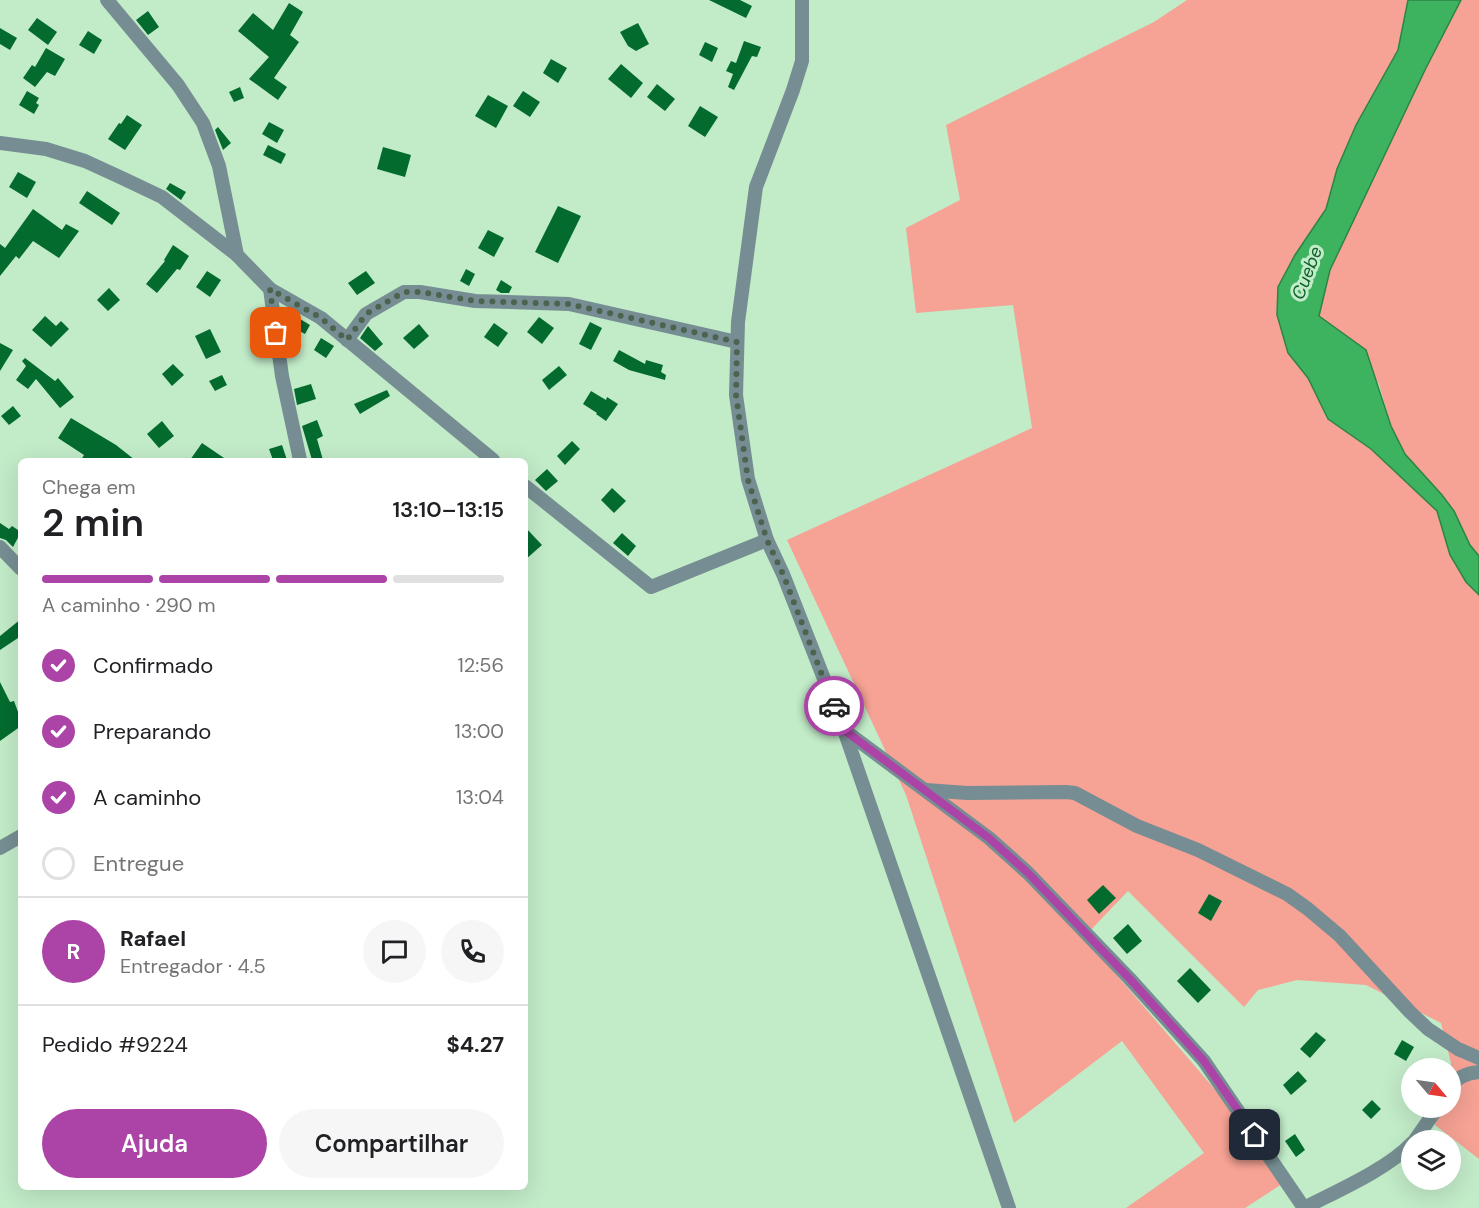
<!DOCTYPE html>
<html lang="pt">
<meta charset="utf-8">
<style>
:root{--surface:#fff;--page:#f6f6f6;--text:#202124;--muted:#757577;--line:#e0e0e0;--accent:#ac44a8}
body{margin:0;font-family:"DM Sans",sans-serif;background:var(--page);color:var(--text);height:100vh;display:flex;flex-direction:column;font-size:22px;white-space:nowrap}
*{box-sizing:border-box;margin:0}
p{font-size:20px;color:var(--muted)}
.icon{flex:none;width:33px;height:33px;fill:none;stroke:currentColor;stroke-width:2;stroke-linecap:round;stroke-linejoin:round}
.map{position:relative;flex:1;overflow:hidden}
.side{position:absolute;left:18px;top:458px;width:510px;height:732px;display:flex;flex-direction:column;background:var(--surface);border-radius:9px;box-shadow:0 6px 24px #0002}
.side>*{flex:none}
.needle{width:39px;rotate:119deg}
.fabs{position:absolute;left:1401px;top:1058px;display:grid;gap:12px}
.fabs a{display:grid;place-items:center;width:60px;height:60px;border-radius:50%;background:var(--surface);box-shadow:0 6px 24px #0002;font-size:30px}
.pin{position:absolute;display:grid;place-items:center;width:51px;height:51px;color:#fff;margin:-26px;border-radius:12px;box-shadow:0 3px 9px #0006}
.courier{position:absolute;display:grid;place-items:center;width:60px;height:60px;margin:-30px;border:4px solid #ac44a8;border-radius:50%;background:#fff;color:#222;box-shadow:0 2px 8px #0007}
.head em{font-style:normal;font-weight:600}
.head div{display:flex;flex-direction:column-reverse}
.head{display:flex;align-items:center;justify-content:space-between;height:102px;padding:0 24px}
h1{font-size:39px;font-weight:600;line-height:45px}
.bar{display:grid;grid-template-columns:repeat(4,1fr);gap:9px 6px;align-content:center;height:72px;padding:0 24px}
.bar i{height:8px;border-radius:4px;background:var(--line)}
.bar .selected{background:var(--accent)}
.bar p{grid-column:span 4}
.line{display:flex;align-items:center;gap:15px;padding:0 24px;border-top:2px solid var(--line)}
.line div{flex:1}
.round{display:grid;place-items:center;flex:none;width:63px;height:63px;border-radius:32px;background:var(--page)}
ol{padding:0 24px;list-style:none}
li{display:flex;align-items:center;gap:18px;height:66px}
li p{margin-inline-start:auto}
li .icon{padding:6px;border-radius:50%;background:var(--accent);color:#fff;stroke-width:4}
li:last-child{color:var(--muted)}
li i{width:33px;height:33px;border:3px solid var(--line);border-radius:50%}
.button{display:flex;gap:12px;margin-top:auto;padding:12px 24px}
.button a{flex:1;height:69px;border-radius:36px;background:var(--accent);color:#fff;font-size:24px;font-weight:600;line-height:69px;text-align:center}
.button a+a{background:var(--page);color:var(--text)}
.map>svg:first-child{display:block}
.green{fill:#f6a294}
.water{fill:#3db25f;stroke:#2e8447;stroke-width:1.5}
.building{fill:#046b2e}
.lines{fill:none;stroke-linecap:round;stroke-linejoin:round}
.minor{stroke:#768e93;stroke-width:14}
.done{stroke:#4b634f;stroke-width:6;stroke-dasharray:0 10.8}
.route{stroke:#ac44a8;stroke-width:8}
.labels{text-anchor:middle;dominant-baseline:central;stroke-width:6;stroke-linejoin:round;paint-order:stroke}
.water-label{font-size:18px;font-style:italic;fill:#0c602a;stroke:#c2ebc8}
</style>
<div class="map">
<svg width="1479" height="1208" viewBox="0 0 1479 1208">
<rect width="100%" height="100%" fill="#c2ebc8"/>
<g class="green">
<path d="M1187 0H1408L1398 50 1356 125 1337 169 1326 209 1295 255 1288 353 1308 378 1327 419 1371 449 1437 511 1450 555 1466 582 1479 595V1159L1435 1125 1439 1107H1450L1451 1063 1441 1023 1366 985 1297 980 1258 990 1244 1007 1128 891 1084 937 1291 1178 1245 1208H1126L1204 1153 1122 1041 1014 1123 906 795 787 540 1032 428 1013 305 916 313 906 228 960 200 946 125 1154 22Z"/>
<path d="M1461 0H1479V556L1470 545 1454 511 1442 495 1405 454 1391 426 1379 384 1338 330 1319 316 1330 270 1425 70Z"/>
</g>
<path class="water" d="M1408 0H1461L1425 70 1330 270 1319 316 1366 350 1391 426 1405 454 1442 495 1454 511 1470 545 1479 556V595L1466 582 1450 555 1437 511 1371 449 1328 419 1308 378 1288 353 1277 315 1278 287 1295 255 1326 209 1337 169 1356 125 1398 50Z"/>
<g class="building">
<path d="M709 0H740L752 6 746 18Z"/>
<path d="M289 3 303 12 290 35 299 42 274 78 287 87 278 100 249 79 269 57 238 31 253 13 273 30Z"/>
<path d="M148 11 159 27 148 35 136 20Z"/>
<path d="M37 18 57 32 48 45 28 30Z"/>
<path d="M638 23 649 44 636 51 628 46 620 32Z"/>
<path d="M0 28 17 38 10 50 0 44Z"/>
<path d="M88 31 102 40 94 54 79 45Z"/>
<path d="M744 41 761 47 757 57 752 56 734 90 728 87 733 74 726 71 731 61 736 63Z"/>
<path d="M705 42 718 48 712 62 699 55Z"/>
<path d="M46 48 65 59 55 76 47 72 35 87 23 78 32 65 35 67Z"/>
<path d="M551 59 567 68 558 83 543 73Z"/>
<path d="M621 64 643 83 631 98 608 79Z"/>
<path d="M657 84 675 99 665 111 647 97Z"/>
<path d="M240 87 244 98 234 102 229 92Z"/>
<path d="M27 91 39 98 36 103 39 105 34 114 19 105Z"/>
<path d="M523 91 540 102 530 117 513 106Z"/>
<path d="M488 95 508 106 496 128 475 116Z"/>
<path d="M700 106 718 117 705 137 688 126Z"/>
<path d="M127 115 142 125 125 150 108 139 119 123 121 124Z"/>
<path d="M269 122 284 130 277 143 262 134Z"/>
<path d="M218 127 231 143 223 150 215 130Z"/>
<path d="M268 145 286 154 281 164 263 155Z"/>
<path d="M383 147 411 155 405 177 377 169Z"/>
<path d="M18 172 36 182 27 198 9 187Z"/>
<path d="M170 183 186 192 181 200 166 189Z"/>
<path d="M87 191 120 213 112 225 79 203Z"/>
<path d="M558 206 581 216 558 263 535 252Z"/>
<path d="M33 209 62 230 66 224 79 231 59 258 33 241 19 259 16 256 0 276V244L5 248Z"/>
<path d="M488 230 504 238 494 257 478 248Z"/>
<path d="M173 245 189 256 180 270 177 269 157 293 146 284 165 261 164 260Z"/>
<path d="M466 269 475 274 469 286 460 281Z"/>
<path d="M207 271 221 280 210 297 196 287Z"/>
<path d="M366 271 375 283 357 295 348 283Z"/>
<path d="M501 280 512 287 509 293H501L496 290Z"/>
<path d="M109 288 120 300 108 311 97 300Z"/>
<path d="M45 316 56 326 61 321 69 329 51 347 32 330Z"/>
<path d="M539 317 554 328 542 344 527 332Z"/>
<path d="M300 319 310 325 305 334 294 328Z"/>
<path d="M590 322 602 328 591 350 579 344Z"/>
<path d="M494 323 508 333 498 347 484 337Z"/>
<path d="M419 324 429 336 414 349 403 338Z"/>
<path d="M368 326 383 344 375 351 360 338Z"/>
<path d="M210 329 221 352 206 359 195 336Z"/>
<path d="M321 338 334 346 326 358 314 350Z"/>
<path d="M0 343 13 350 0 371Z"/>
<path d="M619 350 645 364 646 360 663 365 661 372 666 375 665 380 629 370 613 361Z"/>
<path d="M25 358 55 381 58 378 74 397 60 408 36 379 28 389 16 380 26 366 22 361Z"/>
<path d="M173 364 184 375 172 386 162 374Z"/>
<path d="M559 366 567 375 549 390 542 380Z"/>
<path d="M222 375 227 385 215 391 209 381Z"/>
<path d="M311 384 316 399 297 405 294 389Z"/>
<path d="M387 390 390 396 360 414 354 404Z"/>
<path d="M591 391 606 400 607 397 618 404 606 421 596 414 597 413 583 404Z"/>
<path d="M13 406 21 416 9 425 1 416Z"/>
<path d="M71 418 116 445 135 460H81L84 455 58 438Z"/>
<path d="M317 420 323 436 317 439 323 460H312L302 426Z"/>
<path d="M162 421 174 436 159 448 147 434Z"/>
<path d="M572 441 580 449 565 465 557 456Z"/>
<path d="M202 443 227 460H190Z"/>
<path d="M282 445 287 460H273L269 449Z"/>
<path d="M547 469 558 481 546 491 535 480Z"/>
<path d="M612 488 626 501 614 513 601 500Z"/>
<path d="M0 523 9 529 12 526 21 532 13 547 6 540 0 538Z"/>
<path d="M525 527 542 545 525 560Z"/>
<path d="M622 533 636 546 628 556 613 543Z"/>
<path d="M21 619V636L0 650V636Z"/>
<path d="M0 682 10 702 14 701 21 720V726L0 741Z"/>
<path d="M1103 885 1116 898 1099 914 1087 900Z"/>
<path d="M1209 894 1222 901 1211 921 1198 913Z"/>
<path d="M1128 924 1142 941 1127 954 1113 938Z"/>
<path d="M1190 968 1211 990 1198 1003 1177 981Z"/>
<path d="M1316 1032 1326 1040 1310 1058 1300 1049Z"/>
<path d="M1402 1040 1414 1047 1406 1061 1394 1054Z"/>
<path d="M1298 1071 1307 1081 1291 1095 1283 1085Z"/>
<path d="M1372 1100 1381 1109 1371 1119 1362 1110Z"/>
<path d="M1295 1134 1305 1150 1296 1157 1285 1141Z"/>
</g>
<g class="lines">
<g class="minor">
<path d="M107 0 178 85 203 123 219 166 237 255 270 289 282 376 300 460"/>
<path d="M802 0V61L793 90 756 187 738 322 736 395 748 479 767 540 783 574 844 730 1009 1208"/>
<path d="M0 143 46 149 85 161 122 178 162 197 237 255"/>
<path d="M270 289 321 318 493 460"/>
<path d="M347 340 366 314 404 292H420L475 301 569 304 737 342"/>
<path d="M525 486 651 587 767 540"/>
<path d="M0 547 21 569"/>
<path d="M844 730 989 838 1028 873 1129 978 1204 1061 1304 1208C1335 1192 1388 1169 1412 1143"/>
<path d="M926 790 967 793 1066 792 1075 793 1137 826 1198 850 1287 894 1308 909 1340 936 1410 1012 1428 1029 1458 1049 1479 1058"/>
<path d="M0 848 21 836"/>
<path d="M1450 1087C1457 1077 1467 1073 1479 1072"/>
<path d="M1415 1140 1438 1107"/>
</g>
</g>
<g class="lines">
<path class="done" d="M276 333 270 289 321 318 347 340 366 314 404 292H420L475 301 569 304 737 342 736 395 748 480 767 540 783 574 834 706"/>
<path class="route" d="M834 706 844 730 989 838 1028 873 1129 978 1204 1061 1255 1135"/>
</g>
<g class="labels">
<g class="water-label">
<text transform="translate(1307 273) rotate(-69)">Cuebe</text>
</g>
</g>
</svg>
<div class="fabs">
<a><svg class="needle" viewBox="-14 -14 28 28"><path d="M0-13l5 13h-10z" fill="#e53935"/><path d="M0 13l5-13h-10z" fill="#757577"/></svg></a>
<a><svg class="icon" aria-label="layers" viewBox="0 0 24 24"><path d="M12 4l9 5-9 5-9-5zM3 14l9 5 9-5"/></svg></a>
</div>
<div class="pin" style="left:276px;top:333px;background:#ea580c"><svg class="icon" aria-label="bag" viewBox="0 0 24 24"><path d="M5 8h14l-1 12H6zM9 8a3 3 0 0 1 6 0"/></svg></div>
<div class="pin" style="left:1255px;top:1135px;background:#1f2937"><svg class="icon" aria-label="home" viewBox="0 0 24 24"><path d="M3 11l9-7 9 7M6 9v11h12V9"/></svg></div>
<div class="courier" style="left:834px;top:706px"><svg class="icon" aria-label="car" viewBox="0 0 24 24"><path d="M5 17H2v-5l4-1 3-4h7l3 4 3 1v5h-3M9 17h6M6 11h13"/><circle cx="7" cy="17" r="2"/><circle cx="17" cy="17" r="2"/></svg></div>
<section class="side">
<div class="head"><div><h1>2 min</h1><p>Chega em</p></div><em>13:10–13:15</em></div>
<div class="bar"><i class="selected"></i><i class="selected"></i><i class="selected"></i><i></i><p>A caminho · 290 m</p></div>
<ol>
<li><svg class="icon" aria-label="check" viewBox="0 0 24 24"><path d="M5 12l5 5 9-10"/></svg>Confirmado<p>12:56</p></li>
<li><svg class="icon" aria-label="check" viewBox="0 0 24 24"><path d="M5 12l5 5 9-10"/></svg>Preparando<p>13:00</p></li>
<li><svg class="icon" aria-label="check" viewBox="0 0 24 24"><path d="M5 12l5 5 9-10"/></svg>A caminho<p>13:04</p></li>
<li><i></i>Entregue</li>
</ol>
<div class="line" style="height:108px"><b class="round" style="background:var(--accent);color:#fff">R</b><div><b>Rafael</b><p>Entregador · 4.5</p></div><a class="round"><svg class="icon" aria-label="chat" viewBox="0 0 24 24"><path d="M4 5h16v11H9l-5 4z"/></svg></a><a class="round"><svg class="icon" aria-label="phone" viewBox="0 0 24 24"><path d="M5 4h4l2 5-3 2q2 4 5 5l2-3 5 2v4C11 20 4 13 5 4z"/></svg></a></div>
<div class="line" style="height:78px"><div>Pedido #9224</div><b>$4.27</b></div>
<div class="button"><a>Ajuda</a><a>Compartilhar</a></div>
</section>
</div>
